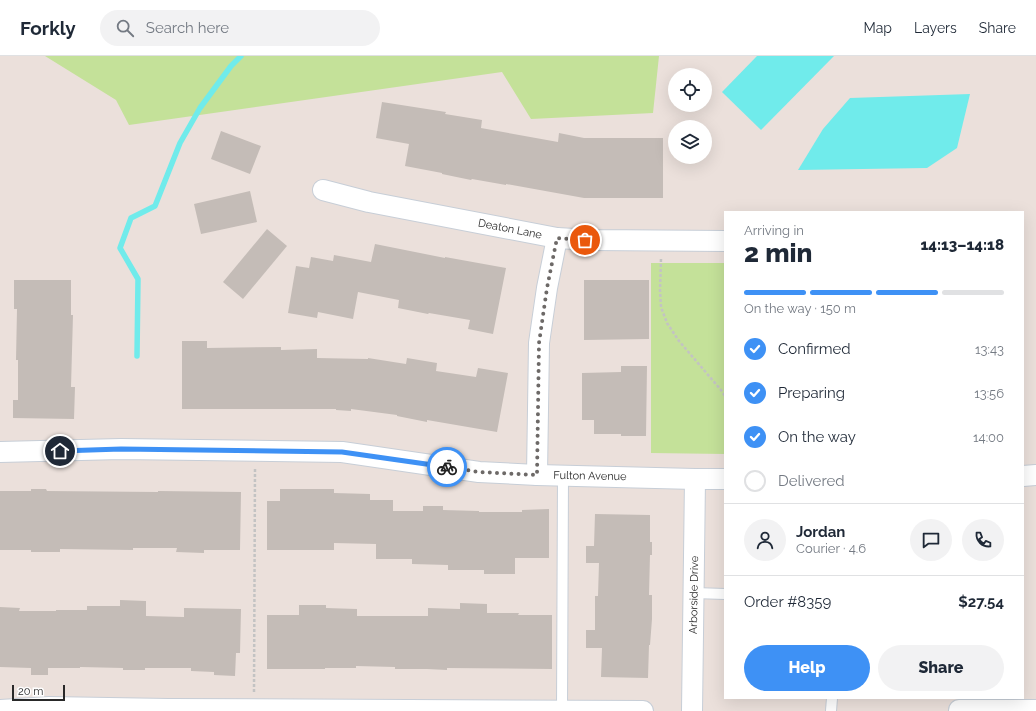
<!DOCTYPE html>
<meta charset="utf-8">
<style>
:root{--surface:#fff;--page:#f2f2f3;--text:#1f2937;--muted:#747a83;--line:#e0e1e3;--accent:#3e91f5}
body{margin:0;font-family:Raleway,sans-serif;background:var(--page);color:var(--text);height:100vh;display:flex;flex-direction:column;font-size:15px;white-space:nowrap}
*{box-sizing:border-box;margin:0}
p{font-size:13px;color:var(--muted)}
.icon{flex:none;width:22px;height:22px;fill:none;stroke:currentColor;stroke-width:2;stroke-linecap:round;stroke-linejoin:round}
.map{position:relative;flex:1;overflow:hidden}
.drawer{position:absolute;left:724px;top:155px;width:300px;height:488px;display:flex;flex-direction:column;background:var(--surface);border-radius:0px;box-shadow:0 4px 16px #0002}
.drawer>*{flex:none}
.tools{position:absolute;left:668px;top:12px;display:grid;gap:8px}
.tools a{display:grid;place-items:center;width:44px;height:44px;border-radius:50%;background:var(--surface);box-shadow:0 4px 16px #0002;font-size:20px}
.scale{position:absolute;left:12px;bottom:10px;width:53px;box-sizing:border-box;padding-left:4px;border:2px solid #292929;border-top:0;font-size:11px;line-height:14px;white-space:nowrap;color:#292929;-webkit-text-stroke:3px #fff;paint-order:stroke}
.pin{position:absolute;display:grid;place-items:center;width:34px;height:34px;color:#fff;margin:-17px;border:2px solid #fff;border-radius:50%;box-shadow:0 1px 4px #0007}
.courier{position:absolute;display:grid;place-items:center;width:40px;height:40px;margin:-20px;border:3px solid #3e91f5;border-radius:50%;background:#fff;color:#222;box-shadow:0 1px 5px #0007}
.headline em{font-style:normal;font-weight:800}
.headline div{display:flex;flex-direction:column-reverse}
.headline{display:flex;align-items:center;justify-content:space-between;height:68px;padding:0 20px}
h1{font-size:26px;font-weight:800;line-height:30px}
.bar{display:grid;grid-template-columns:repeat(4,1fr);gap:6px 4px;align-content:center;height:48px;padding:0 20px}
.bar i{height:5px;border-radius:3px;background:var(--line)}
.bar .selected{background:var(--accent)}
.bar p{grid-column:span 4}
.line{display:flex;align-items:center;gap:10px;padding:0 20px;border-top:1px solid var(--line)}
.line div{flex:1}
.round{display:grid;place-items:center;flex:none;width:42px;height:42px;border-radius:21px;background:var(--page)}
ol{padding:0 20px;list-style:none}
li{display:flex;align-items:center;gap:12px;height:44px}
li p{margin-inline-start:auto}
li .icon{padding:4px;border-radius:50%;background:var(--accent);color:#fff;stroke-width:4}
li:last-child{color:var(--muted)}
li i{width:22px;height:22px;border:2px solid var(--line);border-radius:50%}
.cta{display:flex;gap:8px;margin-top:auto;padding:8px 20px}
.cta a{flex:1;height:46px;border-radius:24px;background:var(--accent);color:#fff;font-size:16px;font-weight:800;line-height:46px;text-align:center}
.cta a+a{background:var(--page);color:var(--text)}
header{display:flex;align-items:center;gap:24px;box-sizing:border-box;height:56px;padding:0 20px;background:var(--surface);border-bottom:1px solid var(--line)}
header strong{font-size:19px}
nav{display:flex;gap:22px;margin-inline-start:auto;font-size:14px}
.search{width:280px;height:36px;background:var(--page);display:flex;align-items:center;gap:10px;box-sizing:border-box;padding:0 14px;border-radius:22px;color:var(--muted);font-size:15px}
.map>svg:first-child{display:block}
.green{fill:#c4e199}
.water{fill:#70ebeb}
.lines{fill:none;stroke-linecap:round;stroke-linejoin:round}
.stream{stroke:#70ebeb;stroke-width:5.5}
.building{fill:#c4bcb7}
.lane-casing{stroke:#c7ced7;stroke-width:12}
.street-casing{stroke:#c7ced7;stroke-width:22}
.path{stroke:#c3c3c3;stroke-width:2.5;stroke-dasharray:3 2;stroke-linecap:butt}
.lane{stroke:#fff;stroke-width:10}
.street{stroke:#fff;stroke-width:20}
.done{stroke:#6d6967;stroke-width:4;stroke-dasharray:0 7.2}
.route{stroke:#3e91f5;stroke-width:5}
.labels{text-anchor:middle;dominant-baseline:central;stroke-width:3;stroke-linejoin:round;paint-order:stroke}
.street-label{font-size:11px;fill:#292929;stroke:#fff}
</style>
<header>
<strong>Forkly</strong>
<div class="search"><svg class="icon" aria-label="search" viewBox="0 0 24 24"><circle cx="10" cy="10" r="6"/><path d="M15 15l6 6"/></svg>Search here</div>
<nav><a>Map</a><a>Layers</a><a>Share</a></nav>
</header>
<div class="map">
<svg width="1036" height="655" viewBox="0 0 1036 655">
<rect width="100%" height="100%" fill="#ebe0db"/>
<g class="green">
<path d="M45 0H659L653 57 531 63 502 16 129 69 116 44Z"/>
<path d="M651 207H725V398L651 397Z"/>
</g>
<g class="water">
<path d="M757 0H834L761 74 722 36Z"/>
<path d="M970 38 957 92 927 112 798 114 823 73 850 42Z"/>
</g>
<g class="lines">
<path class="stream" d="M137 300 138 223 120 192 131 162 155 150 180 87 200 52 231 10 241 0"/>
</g>
<g class="building">
<path d="M382 46 446 56 445 58 482 64 481 72 558 86 559 77 584 82H663V142H584L506 128V129L472 123 471 124 442 118V117L405 110 409 88 376 82Z"/>
<path d="M221 75 261 90 250 118 211 103Z"/>
<path d="M250 135 257 166 201 178 194 148Z"/>
<path d="M267 173 287 190 243 243 223 226Z"/>
<path d="M375 188 445 202V201L506 212 493 278 468 273 470 264 429 257 428 258 398 252 399 244 358 236 353 263 318 256 317 262 288 257 296 210 309 212 311 201 333 205 334 199 371 206Z"/>
<path d="M14 224H71V259H73L71 331H75L74 363 13 362V344H18V304H16L17 253H14Z"/>
<path d="M584 224H649V283L584 284Z"/>
<path d="M182 285H207V292L281 291V294L317 293V302L368 303V302L406 308 407 302 437 307 436 315 476 321 478 312 508 317 497 376 427 364V366L397 360V359L351 353V355L336 354V353H182Z"/>
<path d="M621 310H647L646 380H621V378H594V364H582V317L621 316Z"/>
<path d="M31 433H46L47 435 158 436V435L241 436 240 494H204V497L176 496 177 492H133V494L60 493V496H31V494H0V435H31Z"/>
<path d="M280 433H334V437L370 438V444H393V455H423V450H443V454L479 455V456H522V454L549 453V502H515V518H484V514H448V509L412 508V503H376V488L334 487V494H267V445H280Z"/>
<path d="M595 458 650 459V486H652V499H650L649 539H652V563L650 589H649L648 622 601 621 602 592H586V574H595V540H598L599 507H586V490H594Z"/>
<path d="M120 544 146 545V560L184 561V552L241 553 240 597H236L235 620 214 619V616L191 615V612H145V614H123V612L80 611V612H48V619H31V612L0 611V551L20 552 19 555H56V554H87V550H120Z"/>
<path d="M460 547 487 548V557H519L518 559H552V613L447 612V614L427 613H395V611L356 610V612H325V613H267V559H299V549H326V552L357 553V560H428V552L460 553Z"/>
</g>
<g class="lines">
<defs>
<g id="lane">
<path d="M694 537 725 538"/>
<path d="M562 655 563 419"/>
<path d="M831 655 832 642"/>
</g>
<g id="street">
<path d="M323 134 369 146 557 182 592 184 725 185"/>
<path d="M0 396 121 393 342 396 479 416 537 419 695 423H725"/>
<path d="M537 419 539 287 547 232 557 182"/>
<path d="M1023 420 1036 419"/>
<path d="M0 654 49 651 168 653 643 655"/>
<path d="M959 654H1036"/>
<path d="M692 655 695 423"/>
</g>
</defs>
<use href="#lane" class="lane-casing"/>
<use href="#street" class="street-casing"/>
<g class="path">
<path d="M661 203 660 234 661 251 667 267 679 285 721 334 725 340"/>
<path d="M254 636 255 413"/>
</g>
<use href="#lane" class="lane"/>
<use href="#street" class="street"/>
</g>
<g class="lines">
<path class="done" d="M447 411 479 416 537 419 539 287 547 232 557 182 585 184"/>
<path class="route" d="M60 395 121 393 342 396 447 411"/>
</g>
<g class="labels">
<g class="street-label">
<text transform="translate(510 173) rotate(11)">Deaton Lane</text>
<text transform="translate(590 420) rotate(1)">Fulton Avenue</text>
<text transform="translate(694 539) rotate(-89)">Arborside Drive</text>
</g>
</g>
</svg>
<div class="tools">
<a><svg class="icon" aria-label="locate" viewBox="0 0 24 24"><circle cx="12" cy="12" r="6"/><path d="M12 2v4M12 18v4M2 12h4M18 12h4"/></svg></a>
<a><svg class="icon" aria-label="layers" viewBox="0 0 24 24"><path d="M12 4l9 5-9 5-9-5zM3 14l9 5 9-5"/></svg></a>
</div>
<div class="scale">20 m</div>
<div class="pin" style="left:585px;top:184px;background:#ea580c"><svg class="icon" aria-label="bag" viewBox="0 0 24 24"><path d="M5 8h14l-1 12H6zM9 8a3 3 0 0 1 6 0"/></svg></div>
<div class="pin" style="left:60px;top:395px;background:#1f2937"><svg class="icon" aria-label="home" viewBox="0 0 24 24"><path d="M3 11l9-7 9 7M6 9v11h12V9"/></svg></div>
<div class="courier" style="left:447px;top:411px"><svg class="icon" aria-label="bike" viewBox="0 0 24 24"><circle cx="6" cy="16" r="4"/><circle cx="18" cy="16" r="4"/><path d="M6 16l4-8h5l3 8M10 8l3 8H6M13 5h3"/></svg></div>
<section class="drawer">
<div class="headline"><div><h1>2 min</h1><p>Arriving in</p></div><em>14:13–14:18</em></div>
<div class="bar"><i class="selected"></i><i class="selected"></i><i class="selected"></i><i></i><p>On the way · 150 m</p></div>
<ol>
<li><svg class="icon" aria-label="check" viewBox="0 0 24 24"><path d="M5 12l5 5 9-10"/></svg>Confirmed<p>13:43</p></li>
<li><svg class="icon" aria-label="check" viewBox="0 0 24 24"><path d="M5 12l5 5 9-10"/></svg>Preparing<p>13:56</p></li>
<li><svg class="icon" aria-label="check" viewBox="0 0 24 24"><path d="M5 12l5 5 9-10"/></svg>On the way<p>14:00</p></li>
<li><i></i>Delivered</li>
</ol>
<div class="line" style="height:72px"><a class="round"><svg class="icon" aria-label="person" viewBox="0 0 24 24"><circle cx="12" cy="8" r="4"/><path d="M4 21q1-7 8-7t8 7"/></svg></a><div><b>Jordan</b><p>Courier · 4.6</p></div><a class="round"><svg class="icon" aria-label="chat" viewBox="0 0 24 24"><path d="M4 5h16v11H9l-5 4z"/></svg></a><a class="round"><svg class="icon" aria-label="phone" viewBox="0 0 24 24"><path d="M5 4h4l2 5-3 2q2 4 5 5l2-3 5 2v4C11 20 4 13 5 4z"/></svg></a></div>
<div class="line" style="height:52px"><div>Order #8359</div><b>$27.54</b></div>
<div class="cta"><a>Help</a><a>Share</a></div>
</section>
</div>
